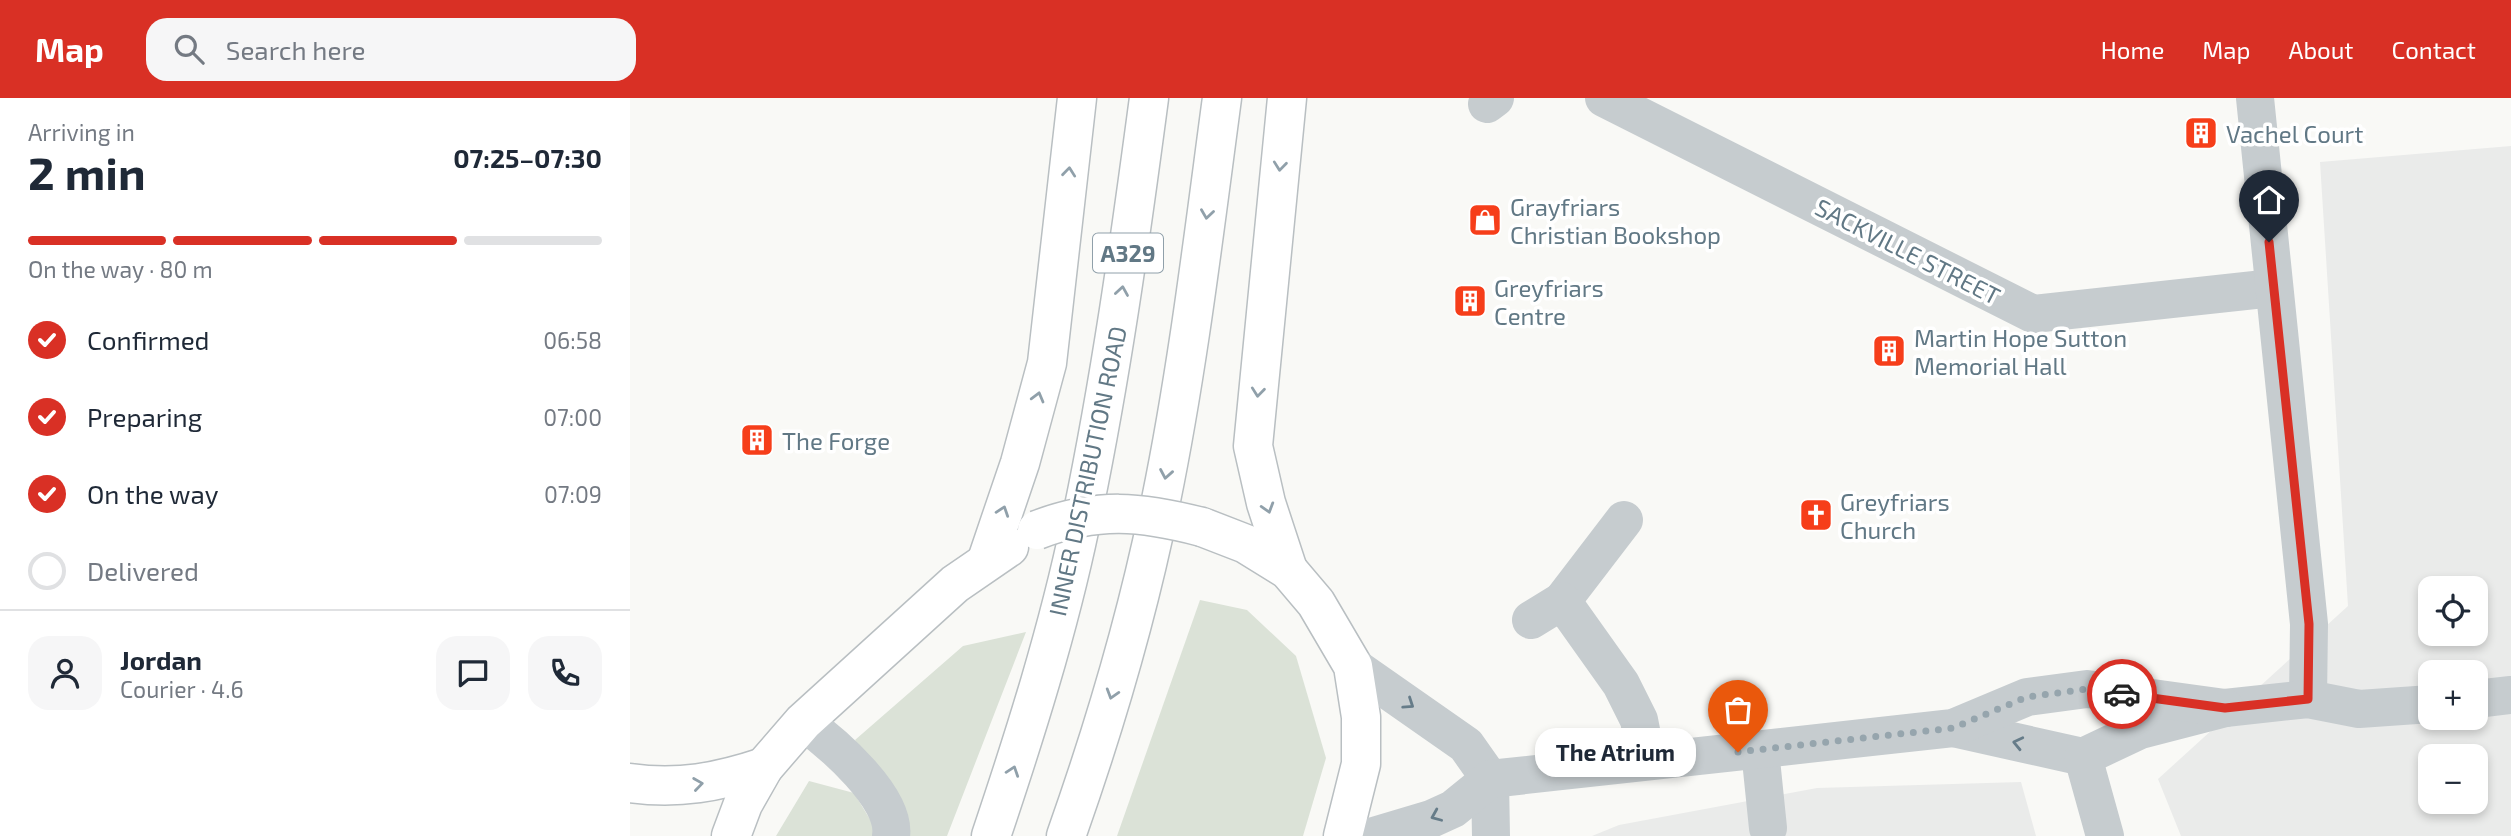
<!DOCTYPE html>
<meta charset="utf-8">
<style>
:root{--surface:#fff;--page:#f6f6f7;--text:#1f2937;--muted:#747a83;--line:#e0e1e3;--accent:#d93025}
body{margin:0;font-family:"Exo 2",sans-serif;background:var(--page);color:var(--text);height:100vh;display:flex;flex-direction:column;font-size:26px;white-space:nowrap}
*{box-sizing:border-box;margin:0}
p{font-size:23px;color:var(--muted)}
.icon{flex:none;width:38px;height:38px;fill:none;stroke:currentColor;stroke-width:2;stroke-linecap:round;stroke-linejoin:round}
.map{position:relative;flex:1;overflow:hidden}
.details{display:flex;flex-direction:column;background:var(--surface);width:630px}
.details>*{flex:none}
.controls{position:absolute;left:1788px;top:478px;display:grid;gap:14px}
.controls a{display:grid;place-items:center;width:70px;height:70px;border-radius:14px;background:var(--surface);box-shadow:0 4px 10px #0003;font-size:35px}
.pin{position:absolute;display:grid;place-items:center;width:60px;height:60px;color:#fff;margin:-72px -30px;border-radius:50% 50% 50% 0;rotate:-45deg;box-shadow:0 0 7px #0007}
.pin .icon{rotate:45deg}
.courier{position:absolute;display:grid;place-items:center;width:70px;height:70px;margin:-35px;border:5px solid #d93025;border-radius:50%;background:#fff;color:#222;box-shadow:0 2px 9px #0007}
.bubble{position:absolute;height:49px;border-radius:21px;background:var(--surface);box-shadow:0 4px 10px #0003;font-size:23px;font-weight:700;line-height:49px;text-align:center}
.head em{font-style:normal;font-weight:700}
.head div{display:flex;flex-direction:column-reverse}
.head{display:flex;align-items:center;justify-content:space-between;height:119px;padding:0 28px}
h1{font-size:46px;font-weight:700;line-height:52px}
.bar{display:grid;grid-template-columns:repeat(4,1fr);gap:10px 7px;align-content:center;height:84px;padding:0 28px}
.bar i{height:9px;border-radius:5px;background:var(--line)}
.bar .current{background:var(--accent)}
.bar p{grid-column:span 4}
.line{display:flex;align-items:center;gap:18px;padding:0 28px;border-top:2px solid var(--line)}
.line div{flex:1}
.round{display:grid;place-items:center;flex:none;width:74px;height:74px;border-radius:21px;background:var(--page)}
ol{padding:0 28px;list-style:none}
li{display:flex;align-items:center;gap:21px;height:77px}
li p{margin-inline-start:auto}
li .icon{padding:7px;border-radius:50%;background:var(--accent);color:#fff;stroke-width:4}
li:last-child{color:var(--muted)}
li i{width:38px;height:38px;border:4px solid var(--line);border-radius:50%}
header{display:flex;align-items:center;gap:42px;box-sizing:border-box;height:98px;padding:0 35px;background:var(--accent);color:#fff}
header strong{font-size:33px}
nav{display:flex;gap:38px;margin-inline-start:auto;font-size:24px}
.search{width:490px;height:63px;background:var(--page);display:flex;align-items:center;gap:18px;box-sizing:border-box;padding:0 24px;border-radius:21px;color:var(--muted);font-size:26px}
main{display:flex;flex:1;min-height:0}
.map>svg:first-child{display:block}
.built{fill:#eaebea;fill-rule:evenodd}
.green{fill:#dbe2d7}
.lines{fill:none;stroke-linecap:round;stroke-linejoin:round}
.major-casing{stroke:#b9bfc2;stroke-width:41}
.minor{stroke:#c6cccf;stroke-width:38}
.major{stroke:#fff;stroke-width:38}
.major-bridge-casing{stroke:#b9bfc2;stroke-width:41;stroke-linecap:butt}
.major-bridge{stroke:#fff;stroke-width:38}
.oneway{stroke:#90a0aa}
.oneway2{stroke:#667c89}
.done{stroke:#96a5ad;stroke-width:7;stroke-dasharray:0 12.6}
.route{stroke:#d93025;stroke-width:9}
.labels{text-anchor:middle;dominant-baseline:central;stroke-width:7;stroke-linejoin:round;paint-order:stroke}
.shield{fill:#fff;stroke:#90a0aa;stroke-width:2}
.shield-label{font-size:23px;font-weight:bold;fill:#617885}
.poi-label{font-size:24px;fill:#617885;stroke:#fff;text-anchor:start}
.street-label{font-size:24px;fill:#617885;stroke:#fff}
</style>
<header>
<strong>Map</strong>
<div class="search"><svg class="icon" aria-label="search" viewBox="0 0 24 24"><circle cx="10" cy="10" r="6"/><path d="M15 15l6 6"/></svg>Search here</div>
<nav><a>Home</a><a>Map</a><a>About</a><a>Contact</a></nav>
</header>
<main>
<section class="details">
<div class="head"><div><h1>2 min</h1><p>Arriving in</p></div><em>07:25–07:30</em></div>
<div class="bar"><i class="current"></i><i class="current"></i><i class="current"></i><i></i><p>On the way · 80 m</p></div>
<ol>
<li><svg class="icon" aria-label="check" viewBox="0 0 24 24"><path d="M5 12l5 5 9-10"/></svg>Confirmed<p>06:58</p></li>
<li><svg class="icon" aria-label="check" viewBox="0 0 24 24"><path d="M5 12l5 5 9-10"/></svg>Preparing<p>07:00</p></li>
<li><svg class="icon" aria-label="check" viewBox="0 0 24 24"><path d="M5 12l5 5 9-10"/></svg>On the way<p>07:09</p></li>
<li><i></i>Delivered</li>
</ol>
<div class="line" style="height:126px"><a class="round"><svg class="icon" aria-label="person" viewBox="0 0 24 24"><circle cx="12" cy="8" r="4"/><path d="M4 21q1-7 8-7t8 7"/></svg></a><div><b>Jordan</b><p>Courier · 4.6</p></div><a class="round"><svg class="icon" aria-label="chat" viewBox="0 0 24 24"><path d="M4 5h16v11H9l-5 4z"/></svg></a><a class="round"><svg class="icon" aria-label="phone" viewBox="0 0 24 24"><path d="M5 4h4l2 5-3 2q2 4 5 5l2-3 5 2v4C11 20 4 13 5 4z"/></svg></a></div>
</section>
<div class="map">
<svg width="1881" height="738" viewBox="0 0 1881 738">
<rect width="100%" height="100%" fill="#f9f9f6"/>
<g class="built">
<path d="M1881 48V738H1551L1528 681 1718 508 1690 64ZM1801 490H1846V536H1801ZM1801 574H1846V620H1801ZM1801 658H1846V704H1801Z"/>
<path d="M1391 684 1406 738H962L989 727 1187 690Z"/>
</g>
<g class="green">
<path d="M570 502 617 512 666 558 696 660 673 738H487Z"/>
<path d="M396 534 317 738H280L262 700 225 642 333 548Z"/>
<path d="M179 683 224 695 250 738H146Z"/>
</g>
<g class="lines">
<defs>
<g id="major">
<path d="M657 0 623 348 636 405 658 472"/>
<path d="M572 429 616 446 658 472 686 505 723 568 731 619V666L713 738"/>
<path d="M357 462 390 365 417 265 447 0"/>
<path d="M0 685C48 692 89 684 134 669"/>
<path d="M101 738 113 706 134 669 173 624 325 486 379 449"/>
<path d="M361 738C395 637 428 533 450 428 480 286 500 143 519 0"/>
<path d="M436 738C475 628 508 516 531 402 558 270 574 134 592 0"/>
</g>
</defs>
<use href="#major" class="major-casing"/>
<g class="minor">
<path d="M974 0 1403 216 1643 190"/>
<path d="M1625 0 1679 526 1678 601"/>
<path d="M857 6 865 0"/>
<path d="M932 503 994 422"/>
<path d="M901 522 932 503 991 586 1009 622 1017 663"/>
<path d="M723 568 836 647 860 681"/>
<path d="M1846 601 1881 597"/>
<path d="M173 624C201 644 267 700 261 738"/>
<path d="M1323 630 1453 659 1510 632 1595 610 1678 601 1729 611 1801 606"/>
<path d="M1130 652 1138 730"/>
<path d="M1453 659 1475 738"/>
<path d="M860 681 861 738"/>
<path d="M744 738 801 721 823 711 860 681 1323 630 1397 599 1457 591 1595 610"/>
</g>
<use href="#major" class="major"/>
<defs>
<path id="major-bridge" d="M407 432C468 409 510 413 572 429"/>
</defs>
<use href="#major-bridge" class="major-bridge-casing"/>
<use href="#major-bridge" class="major-bridge"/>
</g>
<defs><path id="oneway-chevron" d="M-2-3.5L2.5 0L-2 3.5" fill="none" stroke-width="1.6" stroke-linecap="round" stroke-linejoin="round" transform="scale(1.75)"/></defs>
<g class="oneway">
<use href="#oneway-chevron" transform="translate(650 68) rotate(96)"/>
<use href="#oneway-chevron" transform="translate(439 74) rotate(-84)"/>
<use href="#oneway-chevron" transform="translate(577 116) rotate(98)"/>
<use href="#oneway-chevron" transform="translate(492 193) rotate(-81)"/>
<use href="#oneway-chevron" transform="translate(628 294) rotate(96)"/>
<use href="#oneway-chevron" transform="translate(408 299) rotate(-75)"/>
<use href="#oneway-chevron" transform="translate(536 376) rotate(100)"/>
<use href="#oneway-chevron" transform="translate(638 410) rotate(73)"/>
<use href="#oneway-chevron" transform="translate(373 413) rotate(-71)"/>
<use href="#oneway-chevron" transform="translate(482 596) rotate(107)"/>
<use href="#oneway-chevron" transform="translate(383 673) rotate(-71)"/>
<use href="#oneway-chevron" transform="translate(68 686) rotate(-8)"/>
</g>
<g class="oneway2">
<use href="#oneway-chevron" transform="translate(779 606) rotate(34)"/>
<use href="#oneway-chevron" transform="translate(1388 645) rotate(-167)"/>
<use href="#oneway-chevron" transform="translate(806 718) rotate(157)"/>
</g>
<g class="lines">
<path class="done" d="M1108 654 1323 630 1397 599 1457 591 1492 596"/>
<path class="route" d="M1492 596 1595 610 1678 601 1679 526 1639 144"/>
</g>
<defs>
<symbol id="building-square" viewBox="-11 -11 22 22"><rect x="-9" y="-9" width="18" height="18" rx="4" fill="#f63e1a" stroke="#fff"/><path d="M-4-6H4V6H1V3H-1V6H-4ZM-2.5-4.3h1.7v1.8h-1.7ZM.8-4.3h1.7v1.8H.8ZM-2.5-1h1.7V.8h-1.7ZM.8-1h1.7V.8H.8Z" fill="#fff"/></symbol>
<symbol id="shop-square" viewBox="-11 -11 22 22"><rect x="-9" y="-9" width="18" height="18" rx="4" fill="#f63e1a" stroke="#fff"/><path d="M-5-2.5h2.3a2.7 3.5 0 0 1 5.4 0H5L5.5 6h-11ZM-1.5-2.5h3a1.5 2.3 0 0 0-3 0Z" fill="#fff"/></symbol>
<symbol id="church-square" viewBox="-11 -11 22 22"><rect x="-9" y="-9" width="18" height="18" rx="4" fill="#f63e1a" stroke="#fff"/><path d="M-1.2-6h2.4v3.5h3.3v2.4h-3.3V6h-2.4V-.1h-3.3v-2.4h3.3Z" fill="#fff"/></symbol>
</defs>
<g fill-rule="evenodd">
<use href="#building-square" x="1552" y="16" width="38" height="38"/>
<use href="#shop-square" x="836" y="103" width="38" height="38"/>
<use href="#building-square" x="821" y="184" width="38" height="38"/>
<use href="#building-square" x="1240" y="234" width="38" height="38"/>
<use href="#building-square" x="108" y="323" width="38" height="38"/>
<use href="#church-square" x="1167" y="398" width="38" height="38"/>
</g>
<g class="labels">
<rect class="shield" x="463" y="135.5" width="70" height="39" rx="5"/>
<g class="shield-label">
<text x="498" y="155">A329</text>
</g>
<g class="poi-label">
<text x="1596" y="35">Vachel Court</text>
<text x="880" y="108">Grayfriars<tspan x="880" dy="28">Christian Bookshop</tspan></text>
<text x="864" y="189">Greyfriars<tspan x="864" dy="28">Centre</tspan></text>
<text x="1284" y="239">Martin Hope Sutton<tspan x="1284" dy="28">Memorial Hall</tspan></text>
<text x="152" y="342">The Forge</text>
<text x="1210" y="403">Greyfriars<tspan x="1210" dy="28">Church</tspan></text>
</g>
<g class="street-label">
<text transform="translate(1278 153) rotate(27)">SACKVILLE STREET</text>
<text transform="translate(457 373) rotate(-78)">INNER DISTRIBUTION ROAD</text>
</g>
</g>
</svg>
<div class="controls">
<a><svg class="icon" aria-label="locate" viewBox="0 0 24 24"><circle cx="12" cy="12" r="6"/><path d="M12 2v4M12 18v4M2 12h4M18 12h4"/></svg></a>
<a>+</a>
<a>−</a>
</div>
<div class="pin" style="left:1108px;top:654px;background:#ea580c"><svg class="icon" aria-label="bag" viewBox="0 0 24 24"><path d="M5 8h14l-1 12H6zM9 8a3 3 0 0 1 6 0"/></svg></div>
<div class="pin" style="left:1639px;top:144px;background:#1f2937"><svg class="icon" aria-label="home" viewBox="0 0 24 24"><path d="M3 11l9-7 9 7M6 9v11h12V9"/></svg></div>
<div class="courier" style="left:1492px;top:596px"><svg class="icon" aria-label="car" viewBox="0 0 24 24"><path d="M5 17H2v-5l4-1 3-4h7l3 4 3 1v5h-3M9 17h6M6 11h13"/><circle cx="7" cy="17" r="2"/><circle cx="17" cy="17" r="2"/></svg></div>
<div class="bubble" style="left:905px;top:630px;width:161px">The Atrium</div>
</div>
</main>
